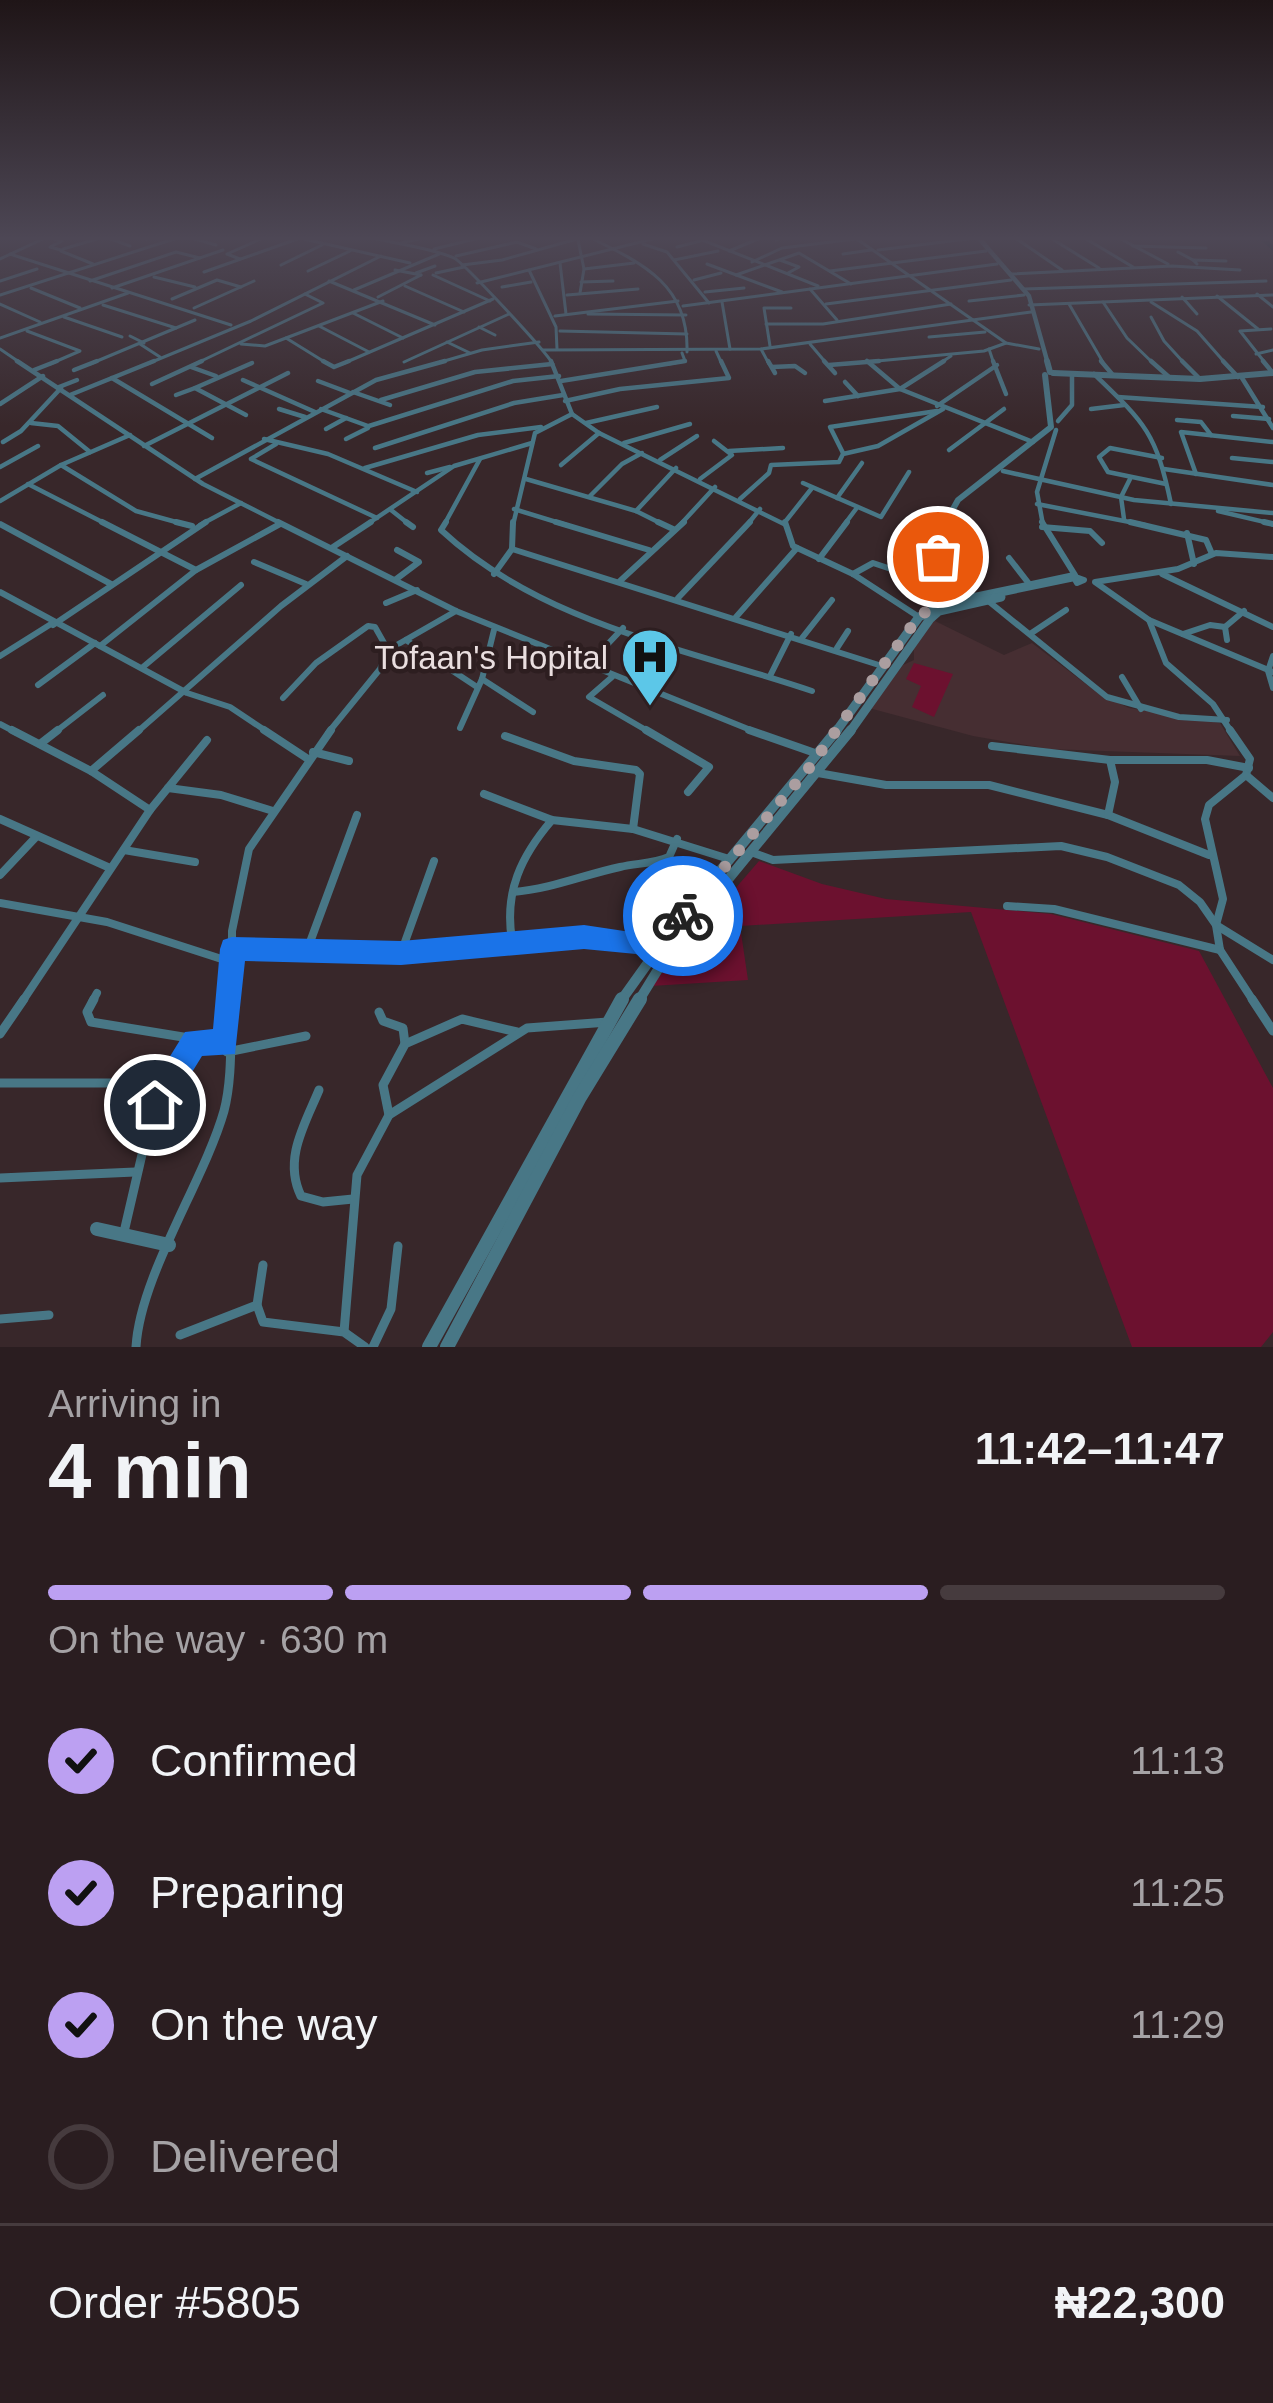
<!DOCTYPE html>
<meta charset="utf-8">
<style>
:root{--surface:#2a1d20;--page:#362a2d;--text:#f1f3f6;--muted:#a5a2a5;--line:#463b3e;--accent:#bca0f2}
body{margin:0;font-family:Helvetica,sans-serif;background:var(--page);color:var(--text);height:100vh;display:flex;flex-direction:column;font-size:45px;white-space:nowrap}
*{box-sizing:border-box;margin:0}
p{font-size:39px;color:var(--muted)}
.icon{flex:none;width:66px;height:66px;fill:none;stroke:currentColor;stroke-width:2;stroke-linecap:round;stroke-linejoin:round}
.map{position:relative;height:1347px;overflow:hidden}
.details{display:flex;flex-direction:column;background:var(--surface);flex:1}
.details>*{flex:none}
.pin{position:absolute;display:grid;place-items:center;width:102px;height:102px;color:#fff;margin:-51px;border:6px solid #fff;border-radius:50%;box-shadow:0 3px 12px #0007}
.courier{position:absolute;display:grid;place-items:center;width:120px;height:120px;margin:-60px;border:9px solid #1a73e8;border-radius:50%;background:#fff;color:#222;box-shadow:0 3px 15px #0007}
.summary em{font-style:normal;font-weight:700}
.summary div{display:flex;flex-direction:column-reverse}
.summary{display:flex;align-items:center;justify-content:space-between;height:204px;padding:0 48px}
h1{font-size:78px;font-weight:700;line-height:90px}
.bar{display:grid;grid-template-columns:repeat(4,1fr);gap:18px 12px;align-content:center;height:144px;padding:0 48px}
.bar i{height:15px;border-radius:9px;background:var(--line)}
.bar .active{background:var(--accent)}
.bar p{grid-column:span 4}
.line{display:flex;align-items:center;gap:30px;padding:0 48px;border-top:3px solid var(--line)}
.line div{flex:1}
ol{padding:0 48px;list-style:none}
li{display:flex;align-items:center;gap:36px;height:132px}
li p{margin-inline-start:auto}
li .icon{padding:12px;border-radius:50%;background:var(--accent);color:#111;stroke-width:4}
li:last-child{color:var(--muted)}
li i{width:66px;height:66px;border:6px solid var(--line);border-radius:50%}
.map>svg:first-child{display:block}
.built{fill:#462e32}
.green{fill:#6c112f}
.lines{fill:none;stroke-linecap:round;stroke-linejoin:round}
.river{stroke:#06171c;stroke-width:4.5}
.minor-far4{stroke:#487786;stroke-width:3}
.minor-far3{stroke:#487786;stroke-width:4.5}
.minor-far2{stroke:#487786;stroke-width:6}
.minor-far1{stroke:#487786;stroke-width:8}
.minor{stroke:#487786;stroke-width:9}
.tertiary-far4{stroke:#487786;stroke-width:4.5}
.tertiary-far3{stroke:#487786;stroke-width:6}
.tertiary-far2{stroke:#487786;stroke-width:9}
.tertiary-far1{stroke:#487786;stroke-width:10}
.tertiary{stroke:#487786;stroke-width:14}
.route{fill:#1a73e8}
.done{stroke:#ab9ea0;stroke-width:12;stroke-dasharray:0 21.6}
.labels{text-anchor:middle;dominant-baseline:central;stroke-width:9;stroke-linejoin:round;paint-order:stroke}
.poi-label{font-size:33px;fill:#e9dedf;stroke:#2d1e20;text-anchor:end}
</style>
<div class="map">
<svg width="1273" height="1347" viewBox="0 0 1273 1347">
<rect width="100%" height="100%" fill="#38272a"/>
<path class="built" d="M933 620 1004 655 1032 643 1099 694 1129 708 1220 723 1240 756 1049 749 973 736 869 708 903 665 914 660V647Z"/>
<g class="green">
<path d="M914 663 953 674 934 717 912 707 921 686 906 679Z"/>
<path d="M759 861 822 884 886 899 1051 914 1199 951 1273 1088V1332L1261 1347H1132L971 912 740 926 748 980 651 986Z"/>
</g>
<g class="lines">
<path class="river" d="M1261 237 1273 248"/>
<g class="minor-far4">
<path d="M47 237 62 241 50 247 61 250"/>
<path d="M106 237 130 246"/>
<path d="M188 237 216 245"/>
<path d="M295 237 410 263"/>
<path d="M369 237C396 244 429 247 454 258 464 263 544 349 553 364"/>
<path d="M589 237C644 264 689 285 687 352"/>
<path d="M695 237 818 286"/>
<path d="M854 237 1006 343 1039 349"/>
<path d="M1014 237 1062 270"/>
<path d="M1049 237 1099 268"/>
<path d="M1083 237 1133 267"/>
<path d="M1117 237 1168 264"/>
<path d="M146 239 151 237"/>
<path d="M578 240 584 269 580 293"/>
<path d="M776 240 783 237"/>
<path d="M401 243 427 237"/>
<path d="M643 244 667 252 709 303"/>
<path d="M1133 246 1206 248"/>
<path d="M677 247 700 241"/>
<path d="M63 249 103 237"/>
<path d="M434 249 483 237"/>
<path d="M878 250 975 238"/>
<path d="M61 251 93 264"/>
<path d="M729 251 758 239"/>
<path d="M1178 252 1193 260"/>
<path d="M10 254 231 325"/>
<path d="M843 254 871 250"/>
<path d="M456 256 517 242 536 249"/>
<path d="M0 259 47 237"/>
<path d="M240 259 227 254 265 237"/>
<path d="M674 260 718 251"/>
<path d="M780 260 799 267 788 273"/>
<path d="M752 262 782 248 871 237"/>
<path d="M560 263 566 314"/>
<path d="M707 264 782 292"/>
<path d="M1197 264 1193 260 1226 261"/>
<path d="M281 265 322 245"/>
<path d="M462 265 502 260 584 237"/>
<path d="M584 269 634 263"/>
<path d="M395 270 421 275"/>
<path d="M529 270 556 327 557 349"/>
<path d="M308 271 350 251"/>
<path d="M830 271 986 251"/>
<path d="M204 272 300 238"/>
<path d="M416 273 435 266"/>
<path d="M436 273 464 267"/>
<path d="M1011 274 1172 266 1240 270"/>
<path d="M433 275 490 301"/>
<path d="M736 275 799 253 851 284"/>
<path d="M154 277 195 287"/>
<path d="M694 280 721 273"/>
<path d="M0 281 37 269"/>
<path d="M90 281 176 252 200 258"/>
<path d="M329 281 435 325"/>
<path d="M581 282 613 281"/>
<path d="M477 283 660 237"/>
<path d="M405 286 464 312"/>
<path d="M502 287 531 282"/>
<path d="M31 288 80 308"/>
<path d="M112 288 223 250"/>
<path d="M810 289 837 320"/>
<path d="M1024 289 1266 281"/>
<path d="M354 290 439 254"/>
<path d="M705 292 744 288"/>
<path d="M1257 294 1273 307"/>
<path d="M0 295 180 237"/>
<path d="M567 295 638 289"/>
<path d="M1217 296 1258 329"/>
<path d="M378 297 421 275"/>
<path d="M1182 297 1197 314"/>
<path d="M172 299 217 280 241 287"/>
<path d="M969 301 1024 295"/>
<path d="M722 302 730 349"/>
<path d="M1103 302 1127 338 1154 364"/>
<path d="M1151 302 1197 331 1226 364"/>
<path d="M0 304 40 322"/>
<path d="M826 304 1011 280"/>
<path d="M1069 304 1104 364"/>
<path d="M103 305 176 328"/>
<path d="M1029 305 1273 295"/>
<path d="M683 306 997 264"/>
<path d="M194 308 254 281"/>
<path d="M353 313 403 338"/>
<path d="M588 314 686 315"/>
<path d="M555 316 678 301"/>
<path d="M64 317 122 337"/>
<path d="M1151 317 1164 341 1185 364"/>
<path d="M766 324H823L951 304"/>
<path d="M319 326 369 352"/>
<path d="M479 327 495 335"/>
<path d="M27 331 80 351 50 364"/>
<path d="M560 331 687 334"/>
<path d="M130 336 144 343"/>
<path d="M929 337 985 332"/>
<path d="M0 338 128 293"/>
<path d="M286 338 328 364"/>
<path d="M447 342 470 353"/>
<path d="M140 344 160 357"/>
<path d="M241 344 265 346 383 301"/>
<path d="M810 344 827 364"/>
<path d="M770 346 764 308H791"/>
<path d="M0 349 22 364"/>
<path d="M761 349 769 364"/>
<path d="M989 349 994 364"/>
<path d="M543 350 761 349 1031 312"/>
<path d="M716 351 722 364"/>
<path d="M1256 354 1273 350"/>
<path d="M404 362 509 314"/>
<path d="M90 364 195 320"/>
<path d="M147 364 251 321 381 256"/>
<path d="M195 364 323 303 305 294"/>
<path d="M342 364 493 299"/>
<path d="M434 364 482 350 539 342"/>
<path d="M669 364 685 361 682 353"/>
<path d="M845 364 984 351 1006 343"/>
<path d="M939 364 951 356"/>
<path d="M1266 364 1240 331 1271 329"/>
</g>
<g class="minor-far3">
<path d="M17 361 203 484 284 525"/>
<path d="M323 361 334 367 349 361"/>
<path d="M551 361 572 414 599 433 786 525"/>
<path d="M768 361 775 373"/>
<path d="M824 361 835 373"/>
<path d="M867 361 900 389 1033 442"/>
<path d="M993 361 1006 394"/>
<path d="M1101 361 1112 374"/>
<path d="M1151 361 1169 377"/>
<path d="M1182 361 1200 379"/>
<path d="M1223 361 1238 377"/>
<path d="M1263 361 1273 373"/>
<path d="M829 365 879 361"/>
<path d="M191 367 216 376"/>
<path d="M772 367 795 366 805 373"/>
<path d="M34 370 57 361"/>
<path d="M74 370 97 361"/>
<path d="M1094 374C1146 424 1156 433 1171 504"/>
<path d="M112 378 212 438"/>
<path d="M1242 378 1273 428"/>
<path d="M243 380 315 412"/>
<path d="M318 381 350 393"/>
<path d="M561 381 685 361"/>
<path d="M845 382 858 396"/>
<path d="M152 384 202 361"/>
<path d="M59 387 77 380"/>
<path d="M353 392 390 405"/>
<path d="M70 395 154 361"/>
<path d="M176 395 195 388"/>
<path d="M1118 397 1263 407"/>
<path d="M381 400 475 372 552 364"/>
<path d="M565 401 620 389 729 378 721 361"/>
<path d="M825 401 900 389 944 361"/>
<path d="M0 404 43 376"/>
<path d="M937 406 997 365"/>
<path d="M279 409 305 417"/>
<path d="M321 409 368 426"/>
<path d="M1091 409 1124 405"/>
<path d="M246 415 195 388 252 363"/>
<path d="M1233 416 1269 419"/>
<path d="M1177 420 1201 422 1211 435"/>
<path d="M1058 421 1072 405V374"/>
<path d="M31 423 58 426 90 452"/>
<path d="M586 423 657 407"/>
<path d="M369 426 513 381 559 376"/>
<path d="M326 429 346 418"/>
<path d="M264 439 328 454 417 492"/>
<path d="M346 439 368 428"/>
<path d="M3 442 21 431 61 388"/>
<path d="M624 443 690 424"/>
<path d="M276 444 251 459 377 518"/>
<path d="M144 446 288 373"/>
<path d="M375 448 514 403 563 395"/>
<path d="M949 450 1004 409"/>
<path d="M729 451 783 448"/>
<path d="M843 453 830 427 937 411"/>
<path d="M1162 458 1110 448 1099 457 1108 472 1166 484"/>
<path d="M1232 458 1273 462"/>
<path d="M660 460 697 436"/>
<path d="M61 465 136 511 187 525"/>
<path d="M561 465 599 433"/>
<path d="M0 467 38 446"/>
<path d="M365 468 478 435 541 427"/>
<path d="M1164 469 1273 485"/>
<path d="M1003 471 1134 500 1273 513"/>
<path d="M427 473 450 467"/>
<path d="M1196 474 1181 432 1273 442"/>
<path d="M195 479 376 380 445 361"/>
<path d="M526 479 636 511 664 525"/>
<path d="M700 479 732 455 714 441"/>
<path d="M803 483 881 517 909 472"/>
<path d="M28 484 108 525"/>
<path d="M590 496 622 464 642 453"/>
<path d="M837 498 862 463"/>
<path d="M740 499 769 473 771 465 839 462 843 454 878 446 943 409"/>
<path d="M0 501 61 465 130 435"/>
<path d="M1037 504 1145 525"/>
<path d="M514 509 566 525"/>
<path d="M391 510 410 525"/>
<path d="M636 511 676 468"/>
<path d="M1218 511 1273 524"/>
<path d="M1124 519 1121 497 1130 479"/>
<path d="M785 522 812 488"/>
<path d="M200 525 241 503"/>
<path d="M366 525 454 466 532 443"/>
<path d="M444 525 480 459"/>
<path d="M513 525 535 433 572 414"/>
<path d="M680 525 715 487"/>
<path d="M747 525 760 509"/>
<path d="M844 525 856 509"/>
<path d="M1043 525 1037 492 1056 430"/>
</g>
<g class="minor-far2">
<path d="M102 522 196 570"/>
<path d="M176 522 192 526"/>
<path d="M278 522 456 611 758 733"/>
<path d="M406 522 413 527"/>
<path d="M446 522 441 530C542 624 685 648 812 691"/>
<path d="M556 522 649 550"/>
<path d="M658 522 673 529"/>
<path d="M785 522 793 546 853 574 919 617"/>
<path d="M1042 522 1075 575"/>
<path d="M1130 522 1206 540 1212 554"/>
<path d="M1264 522 1273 524"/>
<path d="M0 524 111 584"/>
<path d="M1042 527 1090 531 1102 543"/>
<path d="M1187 533 1194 564"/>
<path d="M333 547 371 522"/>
<path d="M512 549 882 666"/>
<path d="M1273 557 1216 553 1178 569 1095 582 1149 620 1273 672"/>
<path d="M1009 558 1030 585"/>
<path d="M819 559 847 522"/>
<path d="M254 562 306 584"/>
<path d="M494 574 512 549 513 522"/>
<path d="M853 574 873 563 936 584"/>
<path d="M1162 574 1273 627"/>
<path d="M1073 576 1084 580 1077 583Z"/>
<path d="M395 580 419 562 397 550"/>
<path d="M620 581 684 522"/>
<path d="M0 592 187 693 230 707 269 733"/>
<path d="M678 598 750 522"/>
<path d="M987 600 1107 697 1179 717 1227 720"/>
<path d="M386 603 417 590"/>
<path d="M736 617 797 548"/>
<path d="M1149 620 1166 663 1213 704 1232 733"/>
<path d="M53 625 206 522"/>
<path d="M1225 627 1227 640"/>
<path d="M1030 634 1066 610"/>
<path d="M1183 634 1210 625 1225 627 1244 611"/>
<path d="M802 638 832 600"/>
<path d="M406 640 477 687"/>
<path d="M100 646 196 570 280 524"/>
<path d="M837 648 848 631"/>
<path d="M0 656 51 624"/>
<path d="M1273 656 1268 671 1273 688"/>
<path d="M143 667 241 585"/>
<path d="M586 667 623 628"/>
<path d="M770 676 791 634"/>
<path d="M612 677 589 697 651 733"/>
<path d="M1122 677 1141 709"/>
<path d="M482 679 533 712"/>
<path d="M38 685 95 643"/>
<path d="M639 688 660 664"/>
<path d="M283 698 316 663 368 626 375 627 388 650"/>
<path d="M0 724 17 733"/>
<path d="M460 728 482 679 494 630"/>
<path d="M54 733 103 695"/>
<path d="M136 733 281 606 347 556"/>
<path d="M328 733 380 669 388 650 456 611"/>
</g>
<g class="minor-far1">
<path d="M12 730 91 771 150 810"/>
<path d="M264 730 308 759"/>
<path d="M646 730 709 767 688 792"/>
<path d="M749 730 815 753"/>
<path d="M1230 730 1250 759 1246 775 1209 805 1205 819 1223 899 1216 925 1220 950 1254 1002"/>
<path d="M505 736 574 761 636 770 640 774 633 829"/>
<path d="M40 744 58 730"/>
<path d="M992 746 1110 760H1207L1249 768"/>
<path d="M313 752 349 761"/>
<path d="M91 771 139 730"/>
<path d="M818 773 886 785H989L1108 815 1209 855"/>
<path d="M1246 775 1273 798"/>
<path d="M168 788 221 795 273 811"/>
<path d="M484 794 552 820 633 829 729 859"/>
<path d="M1108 815 1115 782 1110 760"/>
<path d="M0 819 110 868"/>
<path d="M124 850 195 862"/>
<path d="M751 852 773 860 1061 846 1107 857 1179 885 1200 902 1216 925 1273 960"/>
<path d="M0 875 35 838"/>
<path d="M513 892C551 889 583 875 620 867 637 863 653 864 669 857L677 839"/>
<path d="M0 903 107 922 234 963"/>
<path d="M1007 906 1054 909 1220 950"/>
<path d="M512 940C504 892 521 856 552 820"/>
<path d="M233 949C288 953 344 956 399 953 480 949 576 916 653 952"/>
<path d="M306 953 357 815"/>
<path d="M401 953 434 861"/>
<path d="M22 1002 150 810 207 740"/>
<path d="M92 1002 97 993"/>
<path d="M232 1002V931L249 849 331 730"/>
</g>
<g class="minor">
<path d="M94 999 87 1012 91 1022 226 1044"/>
<path d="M1252 999 1273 1031"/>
<path d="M379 1012 383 1021 403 1028 405 1044"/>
<path d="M0 1034 24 999"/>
<path d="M227 1052 306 1036"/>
<path d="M0 1083H118L163 1088"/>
<path d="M319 1090C305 1124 283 1159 301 1196L323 1202 353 1199"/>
<path d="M389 1115 383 1085 405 1044 462 1019 517 1032"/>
<path d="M0 1178 135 1172"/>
<path d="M124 1232 147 1133 195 1042"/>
<path d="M263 1265 257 1305 263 1322 344 1332 365 1347"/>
<path d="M0 1319 49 1315"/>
<path d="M344 1332 357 1175 389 1115 527 1028 608 1022"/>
<path d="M180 1335 257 1305"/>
<path d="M136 1347C140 1276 204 1181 224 1111 233 1077 230 1034 232 999"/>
<path d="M373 1347 391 1309 398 1246"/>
</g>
<path class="tertiary-far4" d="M978 237 1029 296 1048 364"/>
<g class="tertiary-far3">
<path d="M1047 361 1050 372"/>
<path d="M1053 373 1200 379 1273 373"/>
<path d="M944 525 958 500 1051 427 1045 375"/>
</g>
<g class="tertiary-far2">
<path d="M935 606 938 550 946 522"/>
<path d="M835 733 919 617 948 603 1072 577"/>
<path d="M849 733 930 619 939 611 1001 597"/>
</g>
<g class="tertiary-far1">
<path d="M620 1002 675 925 837 730"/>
<path d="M638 1002 670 950 851 730"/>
</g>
<g class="tertiary">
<path d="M97 1229 169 1245"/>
<path d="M429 1347 622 999"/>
<path d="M447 1347 580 1097 640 999"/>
</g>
</g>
<linearGradient id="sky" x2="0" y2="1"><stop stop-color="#1f1517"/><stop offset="0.56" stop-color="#4d4755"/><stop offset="1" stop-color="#4d4755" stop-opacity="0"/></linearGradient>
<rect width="1273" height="426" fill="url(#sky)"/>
<path class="route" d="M683 904 695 916C687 932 670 958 653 965L636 954 584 949 401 965 245 961 235 1054 202 1056 165 1116 155 1120 144 1116 140 1105 185 1032 213 1029 220 949 223 940 232 937 401 941 584 925 651 935 674 908Z"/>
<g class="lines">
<path class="done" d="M683 916 809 768 919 616 935 606 938 557"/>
</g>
<defs>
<symbol id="hospital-pin" viewBox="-11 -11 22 30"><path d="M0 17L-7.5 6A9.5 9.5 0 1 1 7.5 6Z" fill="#5cc7e8" stroke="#2d1e20"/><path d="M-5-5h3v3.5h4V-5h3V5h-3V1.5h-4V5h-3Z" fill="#111"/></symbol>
</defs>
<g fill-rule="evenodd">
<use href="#hospital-pin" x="617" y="624" width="66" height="90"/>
</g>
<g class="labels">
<g class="poi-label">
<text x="608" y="657">Tofaan's Hopital</text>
</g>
</g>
</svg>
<div class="pin" style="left:938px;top:557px;background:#ea580c"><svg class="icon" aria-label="bag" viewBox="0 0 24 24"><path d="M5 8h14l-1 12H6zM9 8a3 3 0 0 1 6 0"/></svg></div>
<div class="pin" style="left:155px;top:1105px;background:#1f2937"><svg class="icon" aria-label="home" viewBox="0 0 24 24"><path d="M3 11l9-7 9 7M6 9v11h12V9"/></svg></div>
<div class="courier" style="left:683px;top:916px"><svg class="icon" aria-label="bike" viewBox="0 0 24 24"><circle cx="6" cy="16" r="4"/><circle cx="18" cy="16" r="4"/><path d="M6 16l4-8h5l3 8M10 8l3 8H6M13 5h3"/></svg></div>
</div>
<section class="details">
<div class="summary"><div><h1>4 min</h1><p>Arriving in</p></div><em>11:42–11:47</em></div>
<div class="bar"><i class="active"></i><i class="active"></i><i class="active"></i><i></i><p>On the way · 630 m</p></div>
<ol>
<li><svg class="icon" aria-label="check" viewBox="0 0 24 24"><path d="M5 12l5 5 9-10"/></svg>Confirmed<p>11:13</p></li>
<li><svg class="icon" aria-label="check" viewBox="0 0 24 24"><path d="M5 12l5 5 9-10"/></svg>Preparing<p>11:25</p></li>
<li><svg class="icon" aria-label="check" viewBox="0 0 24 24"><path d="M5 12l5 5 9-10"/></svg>On the way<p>11:29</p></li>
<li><i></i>Delivered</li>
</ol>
<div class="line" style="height:156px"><div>Order #5805</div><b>₦22,300</b></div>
</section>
